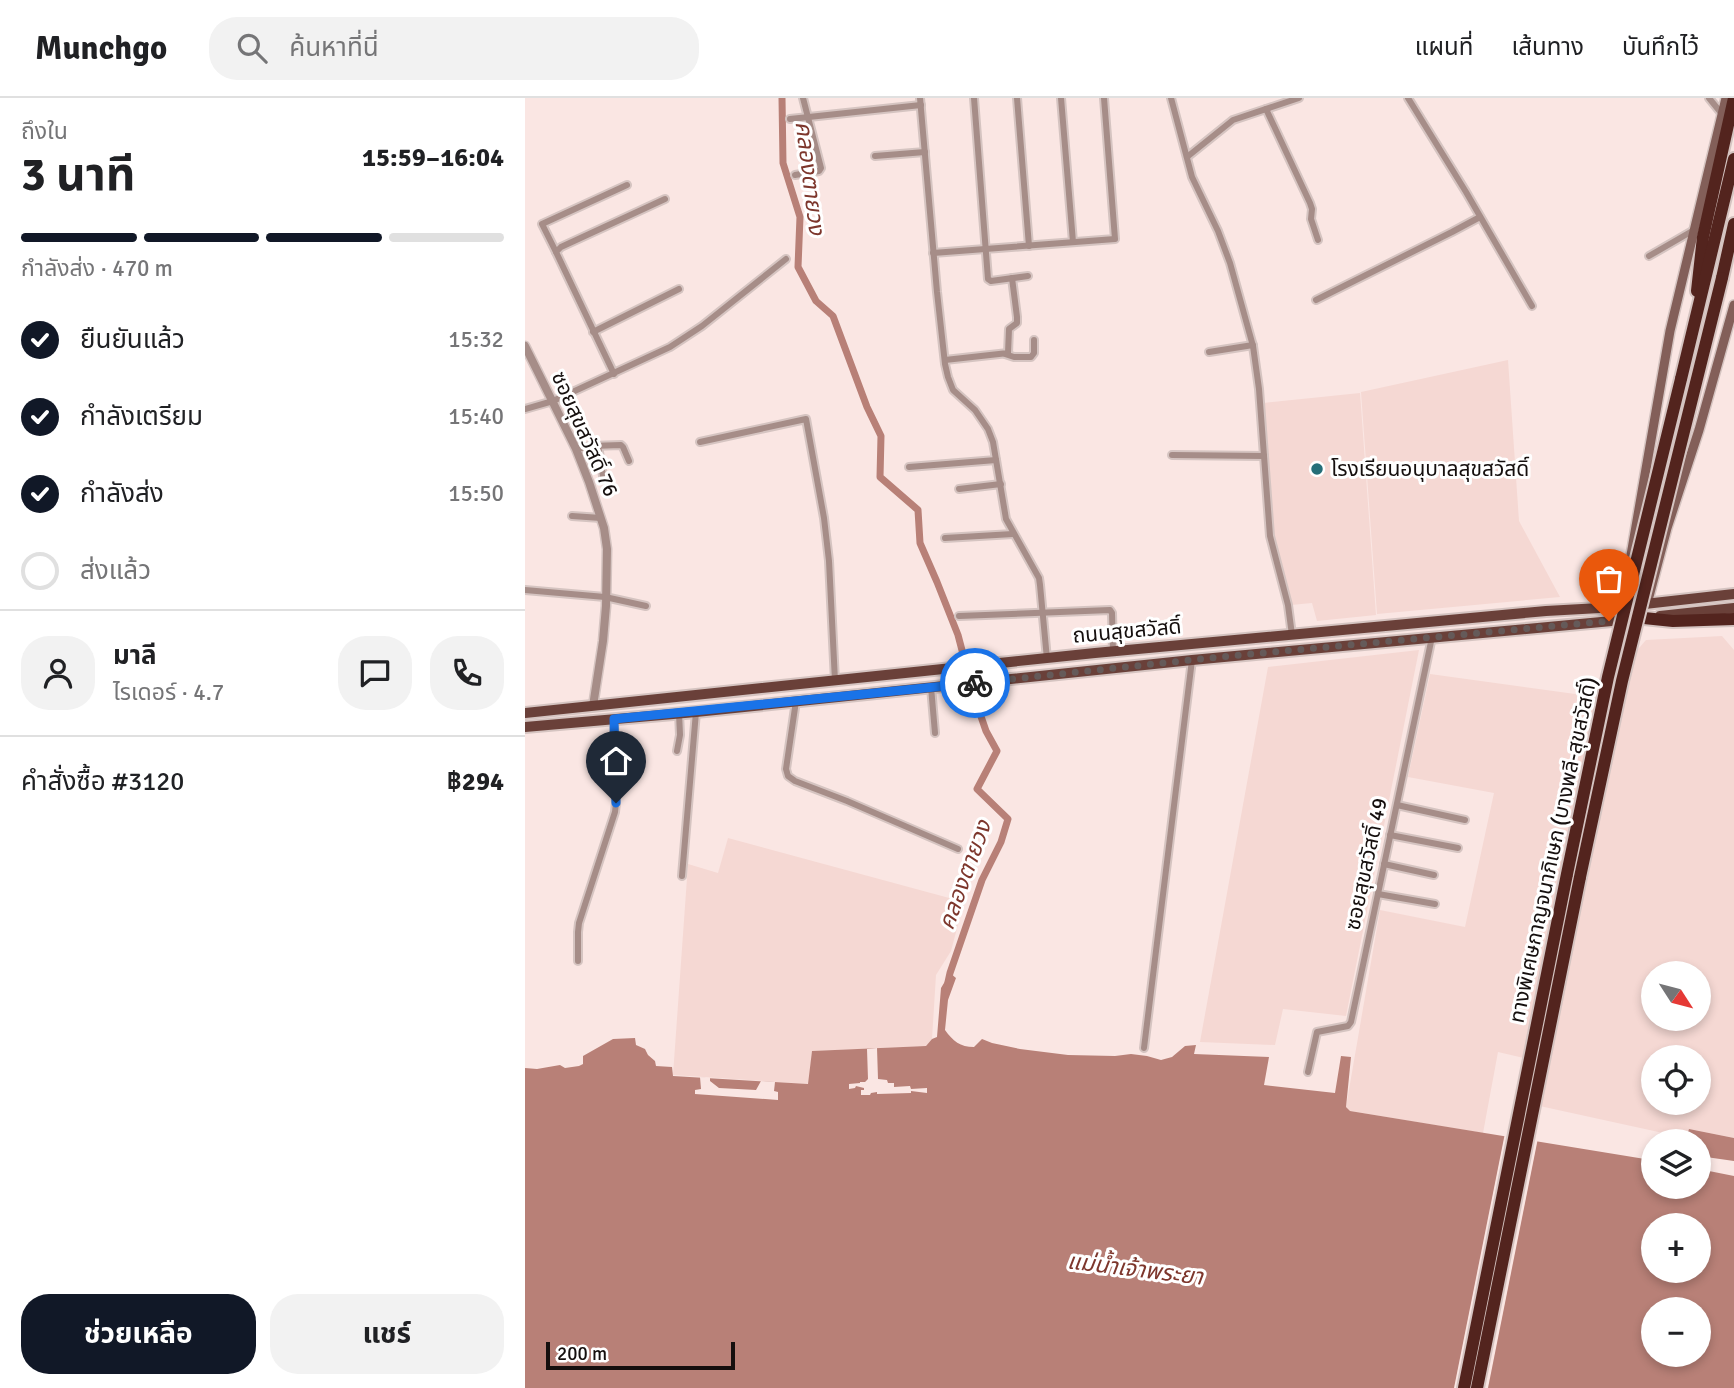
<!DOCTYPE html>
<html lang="th">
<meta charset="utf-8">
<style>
:root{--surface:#fff;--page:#f2f2f2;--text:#202124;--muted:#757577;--line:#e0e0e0;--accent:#111827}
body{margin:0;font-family:Signika,"Noto Sans Thai",sans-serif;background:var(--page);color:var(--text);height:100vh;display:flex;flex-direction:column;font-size:26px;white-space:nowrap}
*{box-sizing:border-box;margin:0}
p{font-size:23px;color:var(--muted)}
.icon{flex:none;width:38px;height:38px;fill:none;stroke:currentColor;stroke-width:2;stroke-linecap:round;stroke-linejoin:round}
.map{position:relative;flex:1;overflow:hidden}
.details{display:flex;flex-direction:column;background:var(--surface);width:525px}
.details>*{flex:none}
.needle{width:46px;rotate:126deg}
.controls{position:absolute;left:1116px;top:863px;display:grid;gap:14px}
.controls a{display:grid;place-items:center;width:70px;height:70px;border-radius:50%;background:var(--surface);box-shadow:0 4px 10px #0003;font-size:35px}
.scale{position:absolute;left:21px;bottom:18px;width:189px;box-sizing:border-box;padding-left:7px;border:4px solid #150f0e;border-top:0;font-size:19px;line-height:24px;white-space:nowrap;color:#150f0e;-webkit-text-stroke:5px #fff;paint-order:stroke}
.pin{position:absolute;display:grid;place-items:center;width:60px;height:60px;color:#fff;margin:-72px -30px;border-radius:50% 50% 50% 0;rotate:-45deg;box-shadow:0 0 7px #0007}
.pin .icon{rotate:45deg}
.courier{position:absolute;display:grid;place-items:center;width:70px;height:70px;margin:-35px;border:5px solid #1a73e8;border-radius:50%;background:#fff;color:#222;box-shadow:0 2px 9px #0007}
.overview em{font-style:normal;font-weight:700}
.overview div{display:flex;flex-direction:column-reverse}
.overview{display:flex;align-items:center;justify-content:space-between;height:119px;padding:0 21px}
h1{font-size:46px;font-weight:700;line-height:52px}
.bar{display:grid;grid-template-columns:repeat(4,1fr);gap:10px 7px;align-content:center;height:84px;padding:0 21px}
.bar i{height:9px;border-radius:5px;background:var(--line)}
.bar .current{background:var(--accent)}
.bar p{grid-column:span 4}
.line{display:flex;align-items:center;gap:18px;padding:0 21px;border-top:2px solid var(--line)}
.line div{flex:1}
.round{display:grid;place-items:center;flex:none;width:74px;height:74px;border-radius:28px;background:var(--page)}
ol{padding:0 21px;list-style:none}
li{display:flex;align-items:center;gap:21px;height:77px}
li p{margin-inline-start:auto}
li .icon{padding:7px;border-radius:50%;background:var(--accent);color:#fff;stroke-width:4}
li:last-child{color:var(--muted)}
li i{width:38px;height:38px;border:4px solid var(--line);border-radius:50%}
.cta{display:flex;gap:14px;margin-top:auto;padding:14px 21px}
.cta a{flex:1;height:80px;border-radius:28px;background:var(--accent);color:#fff;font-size:28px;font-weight:700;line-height:80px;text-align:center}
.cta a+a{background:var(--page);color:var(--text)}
header{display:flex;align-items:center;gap:42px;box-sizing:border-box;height:98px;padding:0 35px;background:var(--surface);border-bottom:2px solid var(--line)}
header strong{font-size:33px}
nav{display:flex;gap:38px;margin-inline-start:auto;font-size:24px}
.search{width:490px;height:63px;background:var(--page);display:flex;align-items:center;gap:18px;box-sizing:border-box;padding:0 24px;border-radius:28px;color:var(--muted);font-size:26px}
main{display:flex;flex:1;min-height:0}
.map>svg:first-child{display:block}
.built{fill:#f5d8d3;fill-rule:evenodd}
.water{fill:#b88077;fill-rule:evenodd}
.pier{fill:#fae6e3}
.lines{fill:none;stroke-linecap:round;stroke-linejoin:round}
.canal{stroke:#b88077;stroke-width:7}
.minor-casing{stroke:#d5c4c1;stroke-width:10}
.tertiary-casing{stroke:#d5c4c1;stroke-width:11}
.secondary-casing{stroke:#d5c4c1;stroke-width:12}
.primary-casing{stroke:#d5c4c1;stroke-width:14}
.motorway-casing{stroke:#d5c4c1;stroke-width:16}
.minor{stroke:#a68d88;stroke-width:6}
.tertiary{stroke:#a68d88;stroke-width:8}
.secondary{stroke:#835f59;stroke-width:9}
.primary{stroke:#6a4039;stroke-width:10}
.motorway{stroke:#53241e;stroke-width:12}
.motorway-bridge-casing{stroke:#d5c4c1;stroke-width:16;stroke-linecap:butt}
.motorway-bridge{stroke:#53241e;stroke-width:12}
.done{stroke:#655a59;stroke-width:7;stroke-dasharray:0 12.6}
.route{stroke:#1a73e8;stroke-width:9}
.poi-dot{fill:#256e78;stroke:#fff;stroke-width:2.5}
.labels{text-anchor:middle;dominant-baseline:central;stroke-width:6;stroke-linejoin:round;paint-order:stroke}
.street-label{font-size:21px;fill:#150f0e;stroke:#fff}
.poi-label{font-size:21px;fill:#150f0e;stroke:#fff;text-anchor:start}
.water-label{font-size:23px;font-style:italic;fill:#7d362c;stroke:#fff}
</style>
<header>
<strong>Munchgo</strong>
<div class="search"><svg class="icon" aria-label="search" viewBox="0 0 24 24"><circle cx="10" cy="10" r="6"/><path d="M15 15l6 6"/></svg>ค้นหาที่นี่</div>
<nav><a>แผนที่</a><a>เส้นทาง</a><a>บันทึกไว้</a></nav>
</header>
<main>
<section class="details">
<div class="overview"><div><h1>3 นาที</h1><p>ถึงใน</p></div><em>15:59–16:04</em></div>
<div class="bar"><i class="current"></i><i class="current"></i><i class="current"></i><i></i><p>กำลังส่ง · 470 m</p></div>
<ol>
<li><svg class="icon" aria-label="check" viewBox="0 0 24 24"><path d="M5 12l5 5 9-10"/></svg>ยืนยันแล้ว<p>15:32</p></li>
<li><svg class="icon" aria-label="check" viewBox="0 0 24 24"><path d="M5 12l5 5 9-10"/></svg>กำลังเตรียม<p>15:40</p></li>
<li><svg class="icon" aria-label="check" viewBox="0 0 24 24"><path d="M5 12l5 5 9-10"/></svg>กำลังส่ง<p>15:50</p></li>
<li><i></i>ส่งแล้ว</li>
</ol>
<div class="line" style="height:126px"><a class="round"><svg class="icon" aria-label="person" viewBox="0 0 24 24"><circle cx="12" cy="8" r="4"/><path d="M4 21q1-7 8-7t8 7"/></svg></a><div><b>มาลี</b><p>ไรเดอร์ · 4.7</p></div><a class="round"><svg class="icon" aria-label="chat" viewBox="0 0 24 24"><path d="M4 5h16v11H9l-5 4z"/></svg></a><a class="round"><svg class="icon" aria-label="phone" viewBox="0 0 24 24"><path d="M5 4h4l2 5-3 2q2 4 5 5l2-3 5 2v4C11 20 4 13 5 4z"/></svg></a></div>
<div class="line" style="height:91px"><div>คำสั่งซื้อ #3120</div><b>฿294</b></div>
<div class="cta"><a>ช่วยเหลือ</a><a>แชร์</a></div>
</section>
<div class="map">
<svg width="1209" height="1290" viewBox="0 0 1209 1290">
<rect width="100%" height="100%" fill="#fae6e3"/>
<g class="built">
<path d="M983 262 994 423 1035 499 852 516 836 294Z"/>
<path d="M835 295 851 517 792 523 787 505 766 507 748 437 738 305Z"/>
<path d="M1197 538 1209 552V1040L1164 1031 1161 1040 1001 1005 1007 962 973 954 958 1035 825 1013 821 1009 855 812 940 829 969 695 883 679 905 576 1072 599 1121 542ZM1129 875H1174V920H1129ZM1129 959H1174V1004H1129Z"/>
<path d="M894 552 821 918 758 911 750 947 675 944 743 569Z"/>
<path d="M203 740 439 804 426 853 411 877 407 941 401 948 287 953 284 986 148 977 163 766 193 775Z"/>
</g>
<path class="water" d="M425 875 431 880 423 902 420 932C428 943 435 949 449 949L457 941 467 945 495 951 543 957 590 958 606 956 622 958 636 962 647 959 660 948 671 947 669 956 744 959 739 987 810 995 816 958 826 959 821 1009 825 1013 1126 1062 1129 1060V1088H1174V1043H1133L1135 1035 1161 1040 1164 1031 1209 1040V1290H0V970L12 971 35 967 40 970 54 968 58 966V958L88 941 110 940 111 947 120 951 123 957 130 963 131 968 147 969 148 978 283 986 287 953 401 948 407 941 412 939 416 890ZM1129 1127H1174V1172H1129ZM1129 1211H1174V1256H1129Z"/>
<g class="pier">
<path d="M352 950 353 981 362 982 363 985H369V989L385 988 386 991 402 990V995L386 993V995L352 996V994L346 995 345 997H336V992H339V990L331 988 330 990 324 991V986L335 985V984H340L343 981 342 951Z"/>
<path d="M175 979 185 980V983L194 990 231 992 236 983 250 984 249 993 253 994V1002L170 996V992L176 991Z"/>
<path d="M980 1035 1013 1040 963 1290H929Z"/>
<path d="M1174 1058 1209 1063V1078L1174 1071Z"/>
</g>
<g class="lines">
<path class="canal" d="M257 0 258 65 275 119 273 169 291 203 308 218 342 309 356 338 355 379 393 412 395 445 412 484 433 537 449 598 461 633 472 653 452 691 483 721 476 744 457 782 425 875 423 884"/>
<defs>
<g id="minor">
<path d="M395 0 412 194 420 266 423 279 428 292 450 312 463 331 468 344 481 421 514 480 515 487 522 561"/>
<path d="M449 0 463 181 466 183 503 178"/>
<path d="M492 0 504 148"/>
<path d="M536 0 548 144"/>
<path d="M646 0 667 79 693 133 705 165 728 248 734 291 745 438 763 507 767 537"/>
<path d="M883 0 941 94 1007 208"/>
<path d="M1184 0 1197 16"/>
<path d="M741 11 785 105 787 111 786 121 793 142"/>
<path d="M265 21 396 7"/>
<path d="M350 58 400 54"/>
<path d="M662 59 708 22 774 0"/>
<path d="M270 77 294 73 296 70 278 0"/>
<path d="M31 154 17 126 102 87"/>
<path d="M408 155 590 141 579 0"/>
<path d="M1124 158 1169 132"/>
<path d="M791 202 927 134 955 119"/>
<path d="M68 234 154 191"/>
<path d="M684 254 728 247"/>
<path d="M480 256 489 259H506L509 255V242"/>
<path d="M420 262 483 255 484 231 492 225V219L487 180"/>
<path d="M89 276 31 154 36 149 140 101"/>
<path d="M0 311 28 303 145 249 177 228 261 161"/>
<path d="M175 344 281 321 299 420 304 463 310 583"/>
<path d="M73 348 78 378"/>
<path d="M51 351 66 348 96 347 98 349 104 363"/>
<path d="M647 357 739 358"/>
<path d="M384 369 471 362"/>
<path d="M434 391 476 386"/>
<path d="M47 418 76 420"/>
<path d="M420 440 488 436"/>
<path d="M0 492 80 499 121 508"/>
<path d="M434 518 585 512 587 515 588 554"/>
<path d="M406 589 410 635"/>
<path d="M271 603 261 671 263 678 270 683 322 703 433 751"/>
<path d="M152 653 155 637 154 615"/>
<path d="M872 707 940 722"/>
<path d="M865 737 933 750"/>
<path d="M859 766 909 777"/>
<path d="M157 778 171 614"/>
<path d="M853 796 910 806"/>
<path d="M53 863V834L54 825 90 714 91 705 89 621"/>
<path d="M619 950 667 562"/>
<path d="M783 974 792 934 823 928 826 924 907 539"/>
</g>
<path id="tertiary" d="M0 248 51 351 64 384 79 430 82 451 81 508 78 543 68 608"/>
<g id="secondary">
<path d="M1122 506 1142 430 1174 332 1209 207"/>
<path d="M1093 509 1106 457 1145 233 1201 0"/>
</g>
<g id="primary">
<path d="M1135 518 1209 510"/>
<path d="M0 615 570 555 1021 513 1093 509 1209 496"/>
<path d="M0 629 171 614 667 562 1119 520"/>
</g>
<g id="motorway">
<path d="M1197 180 1209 126"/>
<path d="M1172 193 1178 139 1209 0"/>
<path d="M1156 281 1209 61"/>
<path d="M1119 520 1148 523 1209 521"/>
<path d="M939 1290 1042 776"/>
<path d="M952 1290 1055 779"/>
</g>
</defs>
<use href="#minor" class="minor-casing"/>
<use href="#tertiary" class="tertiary-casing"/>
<use href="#secondary" class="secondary-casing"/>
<use href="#primary" class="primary-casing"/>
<use href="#motorway" class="motorway-casing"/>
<use href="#minor" class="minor"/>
<use href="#tertiary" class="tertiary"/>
<use href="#secondary" class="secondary"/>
<use href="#primary" class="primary"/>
<use href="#motorway" class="motorway"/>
<defs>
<g id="motorway-bridge">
<path d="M1042 776 1083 579 1156 281"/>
<path d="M1055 779 1097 583 1197 180"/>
</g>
</defs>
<use href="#motorway-bridge" class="motorway-bridge-casing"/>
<use href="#motorway-bridge" class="motorway-bridge"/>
</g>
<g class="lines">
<path class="done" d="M450 585 694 559 1084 523"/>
<path class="route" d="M91 705 89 621 450 585"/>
</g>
<circle class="poi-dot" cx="792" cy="371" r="7"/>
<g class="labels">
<g class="street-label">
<text transform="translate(60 336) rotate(66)">ซอยสุขสวัสดิ์ 76</text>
<text transform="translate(602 533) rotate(-5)">ถนนสุขสวัสดิ์</text>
<text transform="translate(1028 752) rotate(-78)">ทางพิเศษกาญจนาภิเษก (บางพลี-สุขสวัสดิ์)</text>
<text transform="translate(841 766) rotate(-78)">ซอยสุขสวัสดิ์ 49</text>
</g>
<g class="poi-label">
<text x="806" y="371">โรงเรียนอนุบาลสุขสวัสดิ์</text>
</g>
<g class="water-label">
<text transform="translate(285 80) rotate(83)">คลองตายวง</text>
<text transform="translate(440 777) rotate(-70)">คลองตายวง</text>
<text transform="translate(610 1171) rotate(7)">แม่น้ำเจ้าพระยา</text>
</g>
</g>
</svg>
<div class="controls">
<a><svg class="needle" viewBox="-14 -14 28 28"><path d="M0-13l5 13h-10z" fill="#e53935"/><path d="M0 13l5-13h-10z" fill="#757577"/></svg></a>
<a><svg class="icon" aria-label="locate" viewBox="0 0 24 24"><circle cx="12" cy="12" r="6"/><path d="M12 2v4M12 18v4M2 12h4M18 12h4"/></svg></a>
<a><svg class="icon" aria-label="layers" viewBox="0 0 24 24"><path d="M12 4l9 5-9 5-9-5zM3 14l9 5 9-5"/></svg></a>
<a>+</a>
<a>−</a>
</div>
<div class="scale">200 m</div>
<div class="pin" style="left:1084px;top:523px;background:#ea580c"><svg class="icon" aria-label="bag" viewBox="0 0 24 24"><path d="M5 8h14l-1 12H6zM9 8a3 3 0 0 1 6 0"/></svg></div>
<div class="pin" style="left:91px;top:705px;background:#1f2937"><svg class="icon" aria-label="home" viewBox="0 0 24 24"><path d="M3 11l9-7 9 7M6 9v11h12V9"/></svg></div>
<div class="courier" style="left:450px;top:585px"><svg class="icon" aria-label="bike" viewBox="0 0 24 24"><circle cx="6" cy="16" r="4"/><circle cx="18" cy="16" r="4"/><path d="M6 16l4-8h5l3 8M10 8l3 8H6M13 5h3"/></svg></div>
</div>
</main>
